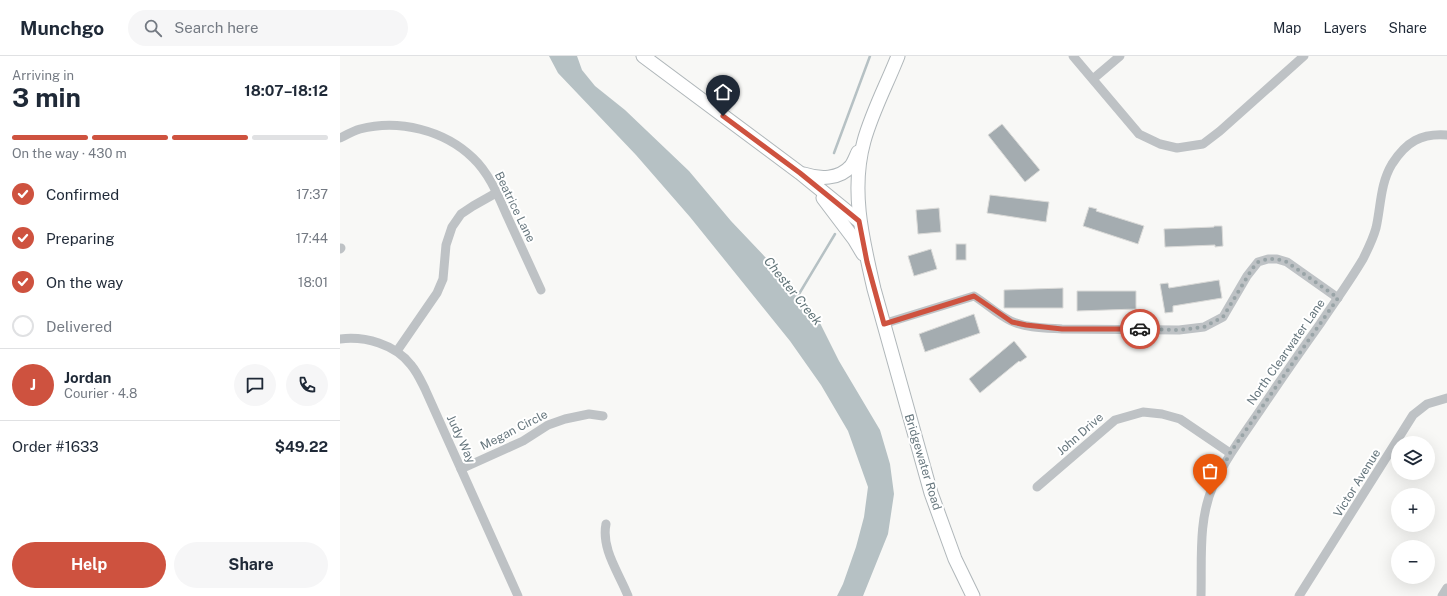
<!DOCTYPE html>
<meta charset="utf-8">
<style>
:root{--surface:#fff;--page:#f6f6f7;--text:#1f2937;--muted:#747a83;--line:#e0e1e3;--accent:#ce523f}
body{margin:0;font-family:"Public Sans",sans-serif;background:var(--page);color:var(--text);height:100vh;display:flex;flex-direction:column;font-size:15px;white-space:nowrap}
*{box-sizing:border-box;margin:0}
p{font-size:13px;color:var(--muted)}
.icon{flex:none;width:22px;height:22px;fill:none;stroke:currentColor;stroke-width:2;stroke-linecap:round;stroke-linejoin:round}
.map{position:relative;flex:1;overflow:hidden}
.sheet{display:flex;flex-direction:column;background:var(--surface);width:340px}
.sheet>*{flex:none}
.fabs{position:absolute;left:1051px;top:380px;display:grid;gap:8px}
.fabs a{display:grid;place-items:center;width:44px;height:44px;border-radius:50%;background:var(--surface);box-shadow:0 4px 16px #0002;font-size:20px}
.pin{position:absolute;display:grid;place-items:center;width:34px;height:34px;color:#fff;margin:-41px -17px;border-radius:50% 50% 50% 0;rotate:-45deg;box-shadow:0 0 4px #0007}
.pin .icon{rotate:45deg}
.courier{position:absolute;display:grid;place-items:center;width:40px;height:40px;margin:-20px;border:3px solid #ce523f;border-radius:50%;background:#fff;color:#222;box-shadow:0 1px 5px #0007}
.summary em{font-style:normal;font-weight:700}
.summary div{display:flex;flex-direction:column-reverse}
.summary{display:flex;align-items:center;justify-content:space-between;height:68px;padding:0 12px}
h1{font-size:26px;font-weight:700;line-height:30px}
.bar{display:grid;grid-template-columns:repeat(4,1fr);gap:6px 4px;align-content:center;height:48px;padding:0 12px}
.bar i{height:5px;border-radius:3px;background:var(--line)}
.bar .active{background:var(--accent)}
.bar p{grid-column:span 4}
.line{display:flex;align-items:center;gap:10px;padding:0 12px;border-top:1px solid var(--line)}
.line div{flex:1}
.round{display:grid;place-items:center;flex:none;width:42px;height:42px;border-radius:21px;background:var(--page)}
ol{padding:0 12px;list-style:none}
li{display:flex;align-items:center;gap:12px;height:44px}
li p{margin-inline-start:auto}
li .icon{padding:4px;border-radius:50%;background:var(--accent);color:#fff;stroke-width:4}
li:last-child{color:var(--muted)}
li i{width:22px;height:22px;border:2px solid var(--line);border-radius:50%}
.action{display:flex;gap:8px;margin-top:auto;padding:8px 12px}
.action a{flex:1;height:46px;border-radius:24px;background:var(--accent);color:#fff;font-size:16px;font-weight:700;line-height:46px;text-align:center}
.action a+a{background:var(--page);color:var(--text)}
header{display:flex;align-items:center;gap:24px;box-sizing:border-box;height:56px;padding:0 20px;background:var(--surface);border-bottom:1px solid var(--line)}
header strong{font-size:19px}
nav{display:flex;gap:22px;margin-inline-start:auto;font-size:14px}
.search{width:280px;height:36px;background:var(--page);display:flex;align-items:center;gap:10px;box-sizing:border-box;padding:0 14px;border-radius:22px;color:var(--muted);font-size:15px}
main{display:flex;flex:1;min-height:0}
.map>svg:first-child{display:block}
.water{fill:#b6c1c4}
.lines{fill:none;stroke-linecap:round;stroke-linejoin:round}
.stream{stroke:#b6c1c4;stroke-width:2.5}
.building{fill:#a4acb0;stroke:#dadad8}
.secondary-casing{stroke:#b0b7ba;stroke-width:15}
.street{stroke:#bec2c5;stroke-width:9}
.secondary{stroke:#fff;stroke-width:13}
.done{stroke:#99a4a7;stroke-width:4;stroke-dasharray:0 7.2}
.route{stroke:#ce523f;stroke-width:5}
.labels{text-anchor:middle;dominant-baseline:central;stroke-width:4;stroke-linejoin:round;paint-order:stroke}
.street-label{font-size:12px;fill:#66767d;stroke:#fff}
.water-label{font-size:13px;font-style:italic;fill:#617478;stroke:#fff}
</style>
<header>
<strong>Munchgo</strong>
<div class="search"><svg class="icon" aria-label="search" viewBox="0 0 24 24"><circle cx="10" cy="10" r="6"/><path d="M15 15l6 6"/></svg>Search here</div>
<nav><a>Map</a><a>Layers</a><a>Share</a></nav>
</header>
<main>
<section class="sheet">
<div class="summary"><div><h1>3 min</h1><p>Arriving in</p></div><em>18:07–18:12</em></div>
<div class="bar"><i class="active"></i><i class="active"></i><i class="active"></i><i></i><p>On the way · 430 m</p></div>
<ol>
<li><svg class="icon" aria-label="check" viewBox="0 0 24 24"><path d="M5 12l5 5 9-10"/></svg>Confirmed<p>17:37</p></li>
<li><svg class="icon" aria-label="check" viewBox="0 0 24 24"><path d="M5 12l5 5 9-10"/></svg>Preparing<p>17:44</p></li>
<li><svg class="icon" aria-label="check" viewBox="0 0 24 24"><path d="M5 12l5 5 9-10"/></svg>On the way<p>18:01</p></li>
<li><i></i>Delivered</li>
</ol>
<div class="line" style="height:72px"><b class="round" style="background:var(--accent);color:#fff">J</b><div><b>Jordan</b><p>Courier · 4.8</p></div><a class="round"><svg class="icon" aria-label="chat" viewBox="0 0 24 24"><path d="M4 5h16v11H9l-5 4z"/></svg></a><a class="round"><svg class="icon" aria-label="phone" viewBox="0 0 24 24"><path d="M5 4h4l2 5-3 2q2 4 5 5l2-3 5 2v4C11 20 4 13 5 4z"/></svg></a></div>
<div class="line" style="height:52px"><div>Order #1633</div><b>$49.22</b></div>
<div class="action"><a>Help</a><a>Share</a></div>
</section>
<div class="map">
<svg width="1107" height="540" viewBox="0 0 1107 540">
<rect width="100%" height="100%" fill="#f8f8f6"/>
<path class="water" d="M209 0H237L242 14 255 30 285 54 349 115 391 165 427 203 479 265 499 305 540 374 550 408 554 438 548 478 523 540H497L503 528 516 491 524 461 528 431 508 375 481 329 450 285 350 161 296 99 218 17Z"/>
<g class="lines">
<g class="stream">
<path d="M494 97 530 0"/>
<path d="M456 243 495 178"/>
</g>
</g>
<g class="building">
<path d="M662 68 700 114 685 126 648 79Z"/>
<path d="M650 139 709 146 706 166 647 157Z"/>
<path d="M749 151 757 153 756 155 804 170 798 188 743 170Z"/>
<path d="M599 152 601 176 578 178 576 154Z"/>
<path d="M874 170H882L883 190 875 191V189L825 191 824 173 874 171Z"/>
<rect x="616" y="188" width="10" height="16"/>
<path d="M591 193 597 213 574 220 568 200Z"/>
<path d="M879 224 882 242 833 250V256L825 257 820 228 828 227 829 232Z"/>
<path d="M723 232V252H664V234Z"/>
<path d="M737 235H796V253L737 255Z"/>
<path d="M634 258 640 277 585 296 579 278Z"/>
<path d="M674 285 687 301 680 306 679 305 640 337 629 323Z"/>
</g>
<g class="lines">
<defs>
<g id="secondary">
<path d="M303 0 460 117 519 165"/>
<path d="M558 0C547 28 532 56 524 85 510 135 523 185 534 233L591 437 615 503 633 540"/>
<path d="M464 118C479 123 499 124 511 110 514 106 516 100 518 96"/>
<path d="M483 142 514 183 523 198"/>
</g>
</defs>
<use href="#secondary" class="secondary-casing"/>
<g class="street">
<path d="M733 0 799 78 820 88 837 92 863 88 880 75 964 0"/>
<path d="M753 23 780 0"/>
<path d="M0 82C6 79 13 75 20 73 59 63 104 74 133 102 150 118 159 142 168 162 179 186 190 210 201 234"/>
<path d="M0 193 1 192"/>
<path d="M543 268 634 240C647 248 658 259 671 265 686 272 706 272 722 273L839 274 864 271 883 261 907 220 918 206 928 203H937L947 206 998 242"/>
<path d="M0 283C25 280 55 288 71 309 77 316 81 325 85 333L178 540"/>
<path d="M57 295 97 237 103 223 106 189 112 171 121 158 133 150 156 137"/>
<path d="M121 413 183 385 208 369 225 363 249 358 263 360"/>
<path d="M697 431 775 364 803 356 822 358 840 363 890 397"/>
<path d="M266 468C261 493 279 517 288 540"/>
<path d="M861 540C862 504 858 464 873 430 886 402 904 378 921 353 940 325 960 296 980 268 994 247 1010 225 1023 203 1028 193 1033 183 1036 172 1041 150 1040 128 1052 108 1066 86 1081 77 1107 79"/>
<path d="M959 540 1073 359 1087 348 1107 342"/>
<path d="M1102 540 1107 532"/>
</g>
<use href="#secondary" class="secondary"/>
</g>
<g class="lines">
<path class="done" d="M800 273 839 274 864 271 883 261 912 213 918 206 928 203H937L947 206 998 242 890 397 870 439"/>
<path class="route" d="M383 60 460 117 519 165 527 206 544 268 634 240 672 266 686 269 722 273H800"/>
</g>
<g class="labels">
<g class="street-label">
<text transform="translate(175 151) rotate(64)">Beatrice Lane</text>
<text transform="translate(946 296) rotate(-55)">North Clearwater Lane</text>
<text transform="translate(174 374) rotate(-27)">Megan Circle</text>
<text transform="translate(740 378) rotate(-41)">John Drive</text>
<text transform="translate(121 383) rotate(65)">Judy Way</text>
<text transform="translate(583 406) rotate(73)">Bridgewater Road</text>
<text transform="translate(1017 427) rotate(-58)">Victor Avenue</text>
</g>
<g class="water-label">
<text transform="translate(453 235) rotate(51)">Chester Creek</text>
</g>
</g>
</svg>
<div class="fabs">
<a><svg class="icon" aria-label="layers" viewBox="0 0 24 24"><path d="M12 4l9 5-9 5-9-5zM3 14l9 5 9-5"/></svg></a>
<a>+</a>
<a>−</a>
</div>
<div class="pin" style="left:870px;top:439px;background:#ea580c"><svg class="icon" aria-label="bag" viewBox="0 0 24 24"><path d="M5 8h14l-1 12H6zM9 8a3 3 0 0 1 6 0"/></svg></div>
<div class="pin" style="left:383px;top:60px;background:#1f2937"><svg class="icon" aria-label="home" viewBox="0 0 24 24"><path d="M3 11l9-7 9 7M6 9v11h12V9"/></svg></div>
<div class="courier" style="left:800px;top:273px"><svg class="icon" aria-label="car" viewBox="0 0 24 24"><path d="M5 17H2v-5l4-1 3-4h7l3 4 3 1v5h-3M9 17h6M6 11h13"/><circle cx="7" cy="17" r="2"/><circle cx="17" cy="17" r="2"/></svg></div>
</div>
</main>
